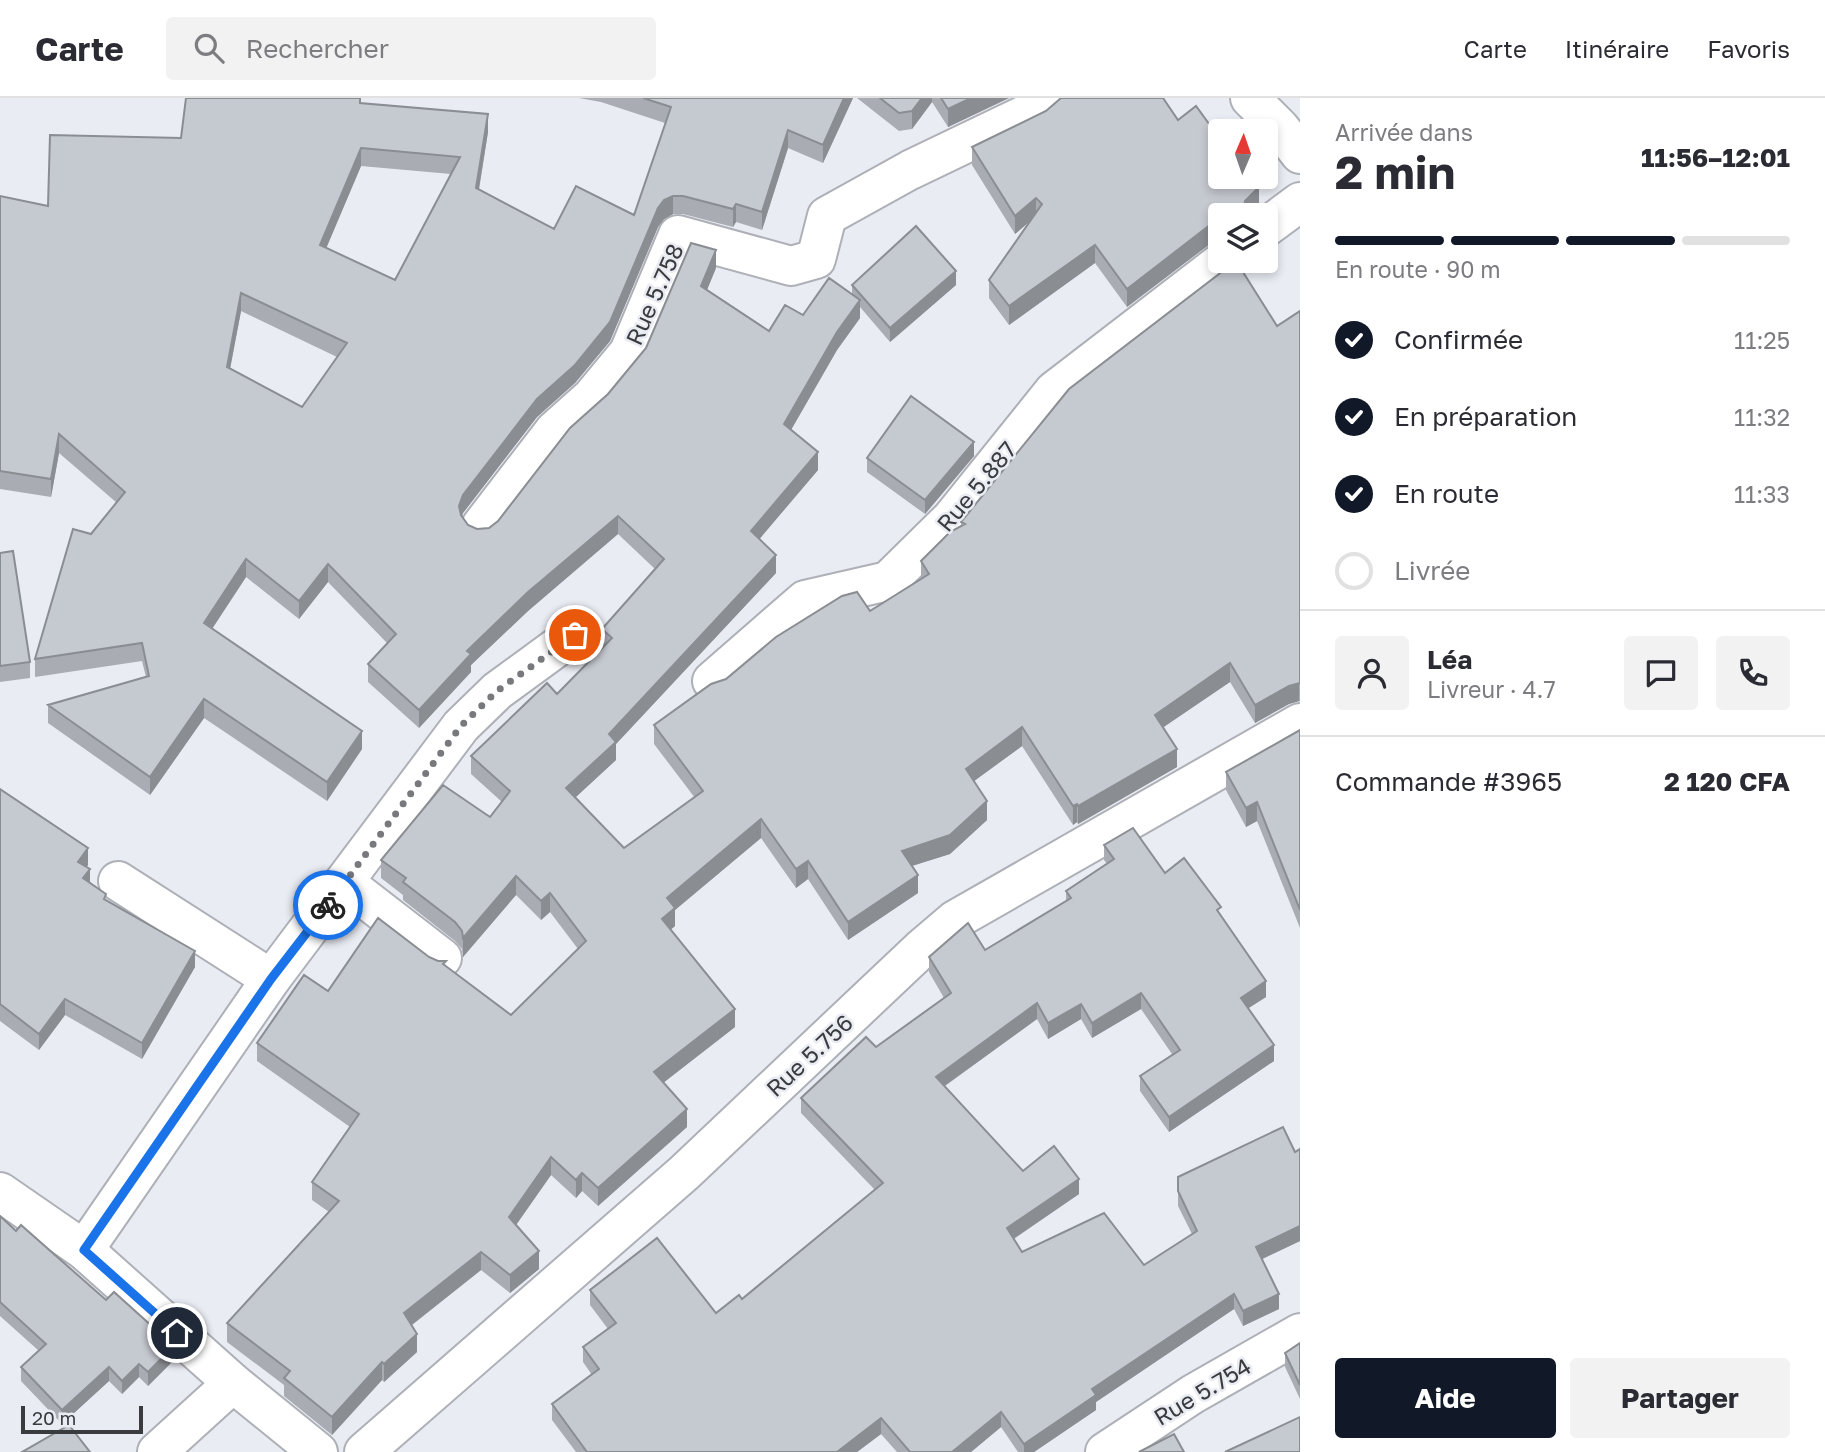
<!DOCTYPE html>
<html lang="fr">
<meta charset="utf-8">
<style>
:root{--surface:#fff;--page:#f2f2f3;--text:#2b2b33;--muted:#7c7c81;--line:#e1e1e2;--accent:#111827}
body{margin:0;font-family:"Golos Text",sans-serif;background:var(--page);color:var(--text);height:100vh;display:flex;flex-direction:column;font-size:26px;white-space:nowrap}
*{box-sizing:border-box;margin:0}
p{font-size:23px;color:var(--muted)}
.icon{flex:none;width:38px;height:38px;fill:none;stroke:currentColor;stroke-width:2;stroke-linecap:round;stroke-linejoin:round}
.map{position:relative;flex:1;overflow:hidden}
.panel{display:flex;flex-direction:column;background:var(--surface);width:525px}
.panel>*{flex:none}
.needle{width:46px;rotate:2deg}
.fabs{position:absolute;left:1208px;top:21px;display:grid;gap:14px}
.fabs a{display:grid;place-items:center;width:70px;height:70px;border-radius:7px;background:var(--surface);box-shadow:0 4px 10px #0003;font-size:35px}
.scale{position:absolute;left:21px;bottom:18px;width:122px;box-sizing:border-box;padding-left:7px;border:4px solid #3a3b3e;border-top:0;font-size:19px;line-height:24px;white-space:nowrap;color:#3a3b3e;-webkit-text-stroke:5px #e9ecf3;paint-order:stroke}
.pin{position:absolute;display:grid;place-items:center;width:60px;height:60px;color:#fff;margin:-30px;border:4px solid #fff;border-radius:50%;box-shadow:0 2px 7px #0007}
.courier{position:absolute;display:grid;place-items:center;width:70px;height:70px;margin:-35px;border:5px solid #1a73e8;border-radius:50%;background:#fff;color:#222;box-shadow:0 2px 9px #0007}
.summary em{font-style:normal;font-weight:700}
.summary div{display:flex;flex-direction:column-reverse}
.summary{display:flex;align-items:center;justify-content:space-between;height:119px;padding:0 35px}
h1{font-size:46px;font-weight:700;line-height:52px}
.bar{display:grid;grid-template-columns:repeat(4,1fr);gap:10px 7px;align-content:center;height:84px;padding:0 35px}
.bar i{height:9px;border-radius:5px;background:var(--line)}
.bar .current{background:var(--accent)}
.bar p{grid-column:span 4}
.line{display:flex;align-items:center;gap:18px;padding:0 35px;border-top:2px solid var(--line)}
.line div{flex:1}
.round{display:grid;place-items:center;flex:none;width:74px;height:74px;border-radius:7px;background:var(--page)}
ol{padding:0 35px;list-style:none}
li{display:flex;align-items:center;gap:21px;height:77px}
li p{margin-inline-start:auto}
li .icon{padding:7px;border-radius:50%;background:var(--accent);color:#fff;stroke-width:4}
li:last-child{color:var(--muted)}
li i{width:38px;height:38px;border:4px solid var(--line);border-radius:50%}
.cta{display:flex;gap:14px;margin-top:auto;padding:14px 35px}
.cta a{flex:1;height:80px;border-radius:7px;background:var(--accent);color:#fff;font-size:28px;font-weight:700;line-height:80px;text-align:center}
.cta a+a{background:var(--page);color:var(--text)}
header{display:flex;align-items:center;gap:42px;box-sizing:border-box;height:98px;padding:0 35px;background:var(--surface);border-bottom:2px solid var(--line)}
header strong{font-size:33px}
nav{display:flex;gap:38px;margin-inline-start:auto;font-size:24px}
.search{width:490px;height:63px;background:var(--page);display:flex;align-items:center;gap:18px;box-sizing:border-box;padding:0 24px;border-radius:7px;color:var(--muted);font-size:26px}
main{display:flex;flex:1;min-height:0}
.map>svg:first-child{display:block}
.lines{fill:none;stroke-linecap:round;stroke-linejoin:round}
.street-casing{stroke:#adb0b7;stroke-width:42}
.secondary-casing{stroke:#adb0b7;stroke-width:42}
.street{stroke:#fff;stroke-width:38}
.secondary{stroke:#fff;stroke-width:38}
.wall{fill:#a9adb3;fill-rule:evenodd}
.shaded-wall{fill:#8a8d92}
.building{fill:#c5c9d0;stroke:#8a8d92;stroke-width:2;fill-rule:evenodd}
.done{stroke:#77797d;stroke-width:7;stroke-dasharray:0 12.6}
.route{stroke:#1a73e8;stroke-width:9}
.labels{text-anchor:middle;dominant-baseline:central;stroke-width:5;stroke-linejoin:round;paint-order:stroke}
.street-label{font-size:23px;fill:#3a3b3e;stroke:#e9ecf3}
</style>
<header>
<strong>Carte</strong>
<div class="search"><svg class="icon" aria-label="search" viewBox="0 0 24 24"><circle cx="10" cy="10" r="6"/><path d="M15 15l6 6"/></svg>Rechercher</div>
<nav><a>Carte</a><a>Itinéraire</a><a>Favoris</a></nav>
</header>
<main>
<div class="map">
<svg width="1300" height="1354" viewBox="0 0 1300 1354">
<rect width="100%" height="100%" fill="#e9ecf3"/>
<g class="lines">
<defs>
<g id="street">
<path d="M1265 130 1300 104"/>
<path d="M481 428 554 333 591 300 629 254 678 137 791 168 816 161 827 118 910 72 1037 11 1049 0"/>
<path d="M712 583 805 502 888 483 952 420 1054 293 1223 163"/>
<path d="M118 783 271 881"/>
<path d="M345 785 442 860"/>
<path d="M0 1094 84 1152 233 1285 318 1354"/>
<path d="M84 1152 271 881 461 628 497 593 575 536"/>
<path d="M157 1354 233 1285"/>
<path d="M364 1354 684 1075 921 851 955 822 1300 625"/>
<path d="M1105 1354 1193 1296 1300 1235"/>
</g>
<path id="secondary" d="M1250 0 1280 30 1300 56"/>
</defs>
<use href="#street" class="street-casing"/>
<use href="#secondary" class="secondary-casing"/>
<use href="#street" class="street"/>
<use href="#secondary" class="secondary"/>
</g>
<g class="wall">
<path d="M579 0H853L823 65 788 50 762 132 736 124 733 129 683 116H673L664 121 658 129 610 243 575 285 537 319 463 415 462 419 468 427 477 431 489 430 498 423 716 170 707 192 769 233 852 197V187H956L890 244 860 209V220L837 252 791 332 818 372 759 441 776 475 616 646V662L576 699 624 750 695 700 654 646V627L726 581 870 513 921 481V463L961 428V424L1277 228 1300 213V603L1289 606 1255 625 1230 584 1163 629 1177 669 1078 726 1077 724 1073 727 1022 648 974 683 987 722 950 756 912 768 918 795 848 842 808 781 796 790 761 740 675 812V828L670 832 735 929 663 985 687 1029 598 1108 582 1093 576 1100 551 1077 516 1127 539 1171 510 1195 481 1172 412 1227 417 1254 384 1284 382 1282 332 1337 284 1298V1287L227 1244V1225L329 1114 312 1102V1084L350 1029 257 963V945L328 893 429 859 446 868 511 917 578 851 550 814 541 822 516 797 463 859 462 851 455 843 403 802V797L381 780V762L490 719 502 704 471 676V658L557 596 603 550 602 549V531L655 471 618 436 528 513 471 567V574L419 630 368 584V566L387 545 328 484 299 521 246 479 212 531 362 651 327 703 204 620 150 697 48 625V607L146 579 142 563 35 579V561L91 436 117 405 59 355 51 399 0 391V98L48 108 181 40 361 5 488 34 479 92 554 131 634 117 665 25 601 4ZM361 68 451 76 395 182 326 150ZM241 213 337 259 302 309 230 270Z"/>
<path d="M857 0H1009L948 29 932 4 912 31 899 33Z"/>
<path d="M1046 13 1178 22 1259 107 1127 209 1095 165 1009 227 989 200V182L1030 123 1015 136 972 67V49Z"/>
<path d="M974 358 925 416 867 374V360Z"/>
<path d="M0 455 30 564V580L0 584Z"/>
<path d="M1300 632V830L1257 723 1246 729 1226 692V674Z"/>
<path d="M0 691 88 767 86 769 90 784 106 802 195 869 142 961 65 917 39 952 0 923Z"/>
<path d="M1104 747 1165 775 1221 818 1266 899 1248 910 1274 963 1169 1034 1140 993V978L1172 956 1141 911 1092 940 1081 921 1048 941 1037 921 945 988 1023 1073 1079 1096 1014 1141 1022 1154 1144 1167 1192 1136 1178 1108V1079L1295 1054 1300 1051V1143L1262 1161 1279 1211 1243 1228 1234 1211 1096 1304V1312L1034 1354H1018L1001 1329 971 1354H897L881 1336 857 1354H576L552 1322V1306L592 1277 583 1264V1249L608 1231 590 1207V1192L716 1215 742 1201 875 1092 801 1015V1000L876 949 944 900 929 874V859L985 852 1066 803V793L1107 766 1104 762Z"/>
<path d="M0 1118 16 1133 174 1262 148 1288 139 1279 122 1296 109 1283 62 1326 21 1283V1269L39 1253 0 1218Z"/>
<path d="M1300 1245V1301L1285 1269V1255Z"/>
</g>
<g class="shaded-wall">
<path d="M844 0H853L823 65V47Z"/>
<path d="M922 0H932V4L912 31V13Z"/>
<path d="M971 0H1009L948 29V11Z"/>
<path d="M488 16V34L476 108V90Z"/>
<path d="M788 32V50L762 132V114Z"/>
<path d="M361 50V68L320 165V147Z"/>
<path d="M1259 89V107L1249 117H1232Z"/>
<path d="M673 98V116L664 121 658 129 610 243 575 285 537 319 463 415 459 426V408L463 397 658 110 664 102Z"/>
<path d="M1036 100V118L1015 136V118Z"/>
<path d="M736 106V124L733 129V111Z"/>
<path d="M1220 124V143L1210 146 1127 209V191L1210 127Z"/>
<path d="M1095 147V165L1009 227V208Z"/>
<path d="M716 152V170L701 206V188Z"/>
<path d="M956 173V187L890 244V230Z"/>
<path d="M241 195V213L227 287V269Z"/>
<path d="M860 202V220L837 252 784 344V326L837 234Z"/>
<path d="M59 336V355L51 399V381Z"/>
<path d="M974 344V358L925 416V402Z"/>
<path d="M818 354V372L751 451V433Z"/>
<path d="M618 418V436L528 513 471 567V574L419 630V612L467 553 528 494Z"/>
<path d="M776 457V475L616 646V662L566 708V690L609 636Z"/>
<path d="M246 461V479L204 543V525Z"/>
<path d="M328 466V484L299 521V503Z"/>
<path d="M1230 565V584L1155 635V617Z"/>
<path d="M1299 585V603L1289 606 1255 625V607L1289 588Z"/>
<path d="M204 601V620L150 697V679Z"/>
<path d="M1022 629V648L966 689V671Z"/>
<path d="M362 633V651L327 703V684Z"/>
<path d="M1177 651V669L1078 726V708Z"/>
<path d="M987 703V722L950 756 902 771V753Z"/>
<path d="M1257 704V723L1246 729V710Z"/>
<path d="M1077 706V724L1073 727V708Z"/>
<path d="M761 721V740L675 812V828L662 839V821L667 800Z"/>
<path d="M88 750V767L78 780V764Z"/>
<path d="M808 763V781L796 790V771Z"/>
<path d="M90 771V787L83 780Z"/>
<path d="M918 777V795L848 842V824Z"/>
<path d="M516 778V797L463 859V840Z"/>
<path d="M550 795V814L541 822V803Z"/>
<path d="M195 853V869L142 961V945Z"/>
<path d="M1266 883V899L1241 915V900Z"/>
<path d="M1141 895V911L1092 940V925Z"/>
<path d="M65 901V917L39 952V936Z"/>
<path d="M1037 905V921L936 994V979Z"/>
<path d="M1081 906V921L1048 941V925Z"/>
<path d="M735 911V929L654 992V974Z"/>
<path d="M1274 947V963L1169 1034V1019Z"/>
<path d="M687 1011V1029L598 1108V1090Z"/>
<path d="M551 1059V1077L509 1137V1119Z"/>
<path d="M582 1075V1093L576 1100V1082Z"/>
<path d="M1079 1081V1096L1007 1145V1130Z"/>
<path d="M1300 1128V1143L1256 1164V1149Z"/>
<path d="M539 1153V1171L510 1195V1177Z"/>
<path d="M481 1154V1172L404 1233V1215Z"/>
<path d="M1234 1196V1211L1096 1304V1312L1034 1354H1024V1346L1092 1291Z"/>
<path d="M1279 1196V1211L1243 1228V1213Z"/>
<path d="M417 1236V1254L384 1284V1266Z"/>
<path d="M174 1248V1262L148 1288V1274Z"/>
<path d="M382 1264V1282L332 1337V1319Z"/>
<path d="M139 1266V1279L122 1296V1283Z"/>
<path d="M109 1269V1283L62 1326V1312Z"/>
<path d="M1001 1314V1329L971 1354H952Z"/>
<path d="M881 1320V1336L857 1354H837Z"/>
</g>
<g class="building">
<path d="M186 0H360V5L488 16 476 90 554 131 576 88 634 117 671 9 643 0H844L823 47 788 32 762 114 736 106 733 111 683 98H673L664 102 658 110 610 224 575 267 537 301 463 397 459 408 461 417 468 427 477 431 489 430 498 423 570 330 608 296 646 250 691 145 716 152 701 188 769 233 785 207 803 217 829 180 860 202 837 234 784 326 818 354 751 433 776 457 609 636 616 644 566 690 624 750 703 693 654 627 711 586 726 581 776 539 842 498 857 494 870 513 929 476 921 463 950 434 965 426 961 424 1069 291 1236 163 1277 228 1300 213V585L1289 588 1255 607 1230 565 1155 617 1177 651 1078 708 1077 706 1073 708 1022 629 966 671 987 703 950 737 902 753 918 777 848 824 808 763 796 771 761 721 667 800 675 810 662 821 735 911 654 974 687 1011 598 1090 582 1075 576 1082 551 1059 509 1119 539 1153 510 1177 481 1154 404 1215 417 1236 384 1266 382 1264 332 1319 284 1280 290 1273 227 1225 339 1103 312 1084 359 1016 257 945 304 877 328 893 378 820 429 859 438 863H446L443 866 511 917 586 843 550 795 541 803 516 778 463 840 462 833 455 824 403 784 406 780 381 762 443 687 490 719 510 693 471 658 547 585 557 596 612 540 602 531 664 461 618 418 528 494 467 553 471 556 419 612 368 566 396 536 328 466 299 503 246 461 204 525 362 633 327 684 204 601 150 679 48 607 149 578 142 545 35 561 73 431 91 436 125 394 59 336 51 381 0 373V98L48 108 50 37 181 40ZM361 50 460 59 395 182 320 147ZM241 195 347 245 302 309 227 269Z"/>
<path d="M880 0H922L912 13 899 15Z"/>
<path d="M941 0H971L948 11Z"/>
<path d="M1061 0H1163L1178 22 1196 8 1220 41V79H1252L1259 89 1245 103 1244 109 1232 117H1220V124L1210 127 1127 191 1095 147 1009 208 989 182 1042 106 1036 100 1015 118 972 49 1046 13Z"/>
<path d="M916 128 956 173 890 230 852 187Z"/>
<path d="M911 298 974 344 925 402 867 360Z"/>
<path d="M13 453 30 564 0 568V455Z"/>
<path d="M1300 632V812L1257 704 1246 710 1226 674Z"/>
<path d="M0 691 88 750 78 764 90 771 83 780 106 796 104 801 195 853 142 945 65 901 39 936 0 906Z"/>
<path d="M1133 730 1165 775 1184 760 1221 809 1217 812 1266 883 1241 900 1274 947 1169 1019 1140 978 1180 952 1141 895 1092 925 1081 906 1048 925 1037 905 936 979 1023 1073 1054 1048 1079 1081 1007 1130 1022 1154 1104 1115 1144 1167 1197 1133 1178 1093V1079L1283 1029 1295 1054 1300 1051V1128L1256 1149 1279 1196 1243 1213 1234 1196 1092 1291 1096 1297 1024 1346 1001 1314 952 1354H910L881 1320 837 1354H587L552 1306 599 1271 583 1249 616 1225 590 1192 657 1140 716 1215 739 1197 742 1201 883 1085 801 1000 866 939 876 949 951 895 929 859 968 825 985 852 1071 800 1066 793 1114 761 1104 747Z"/>
<path d="M0 1118 16 1133 21 1127 106 1202 114 1194 174 1248 148 1274 139 1266 122 1283 109 1269 62 1312 21 1269 46 1246 0 1204Z"/>
<path d="M1300 1245V1287L1285 1255Z"/>
<path d="M1300 1319V1354H1225Z"/>
<path d="M69 1327 90 1354H22Z"/>
<path d="M1174 1336 1184 1354H1139Z"/>
</g>
<g class="lines">
<path class="done" d="M328 807 461 628 497 593 575 537"/>
<path class="route" d="M177 1235 84 1152 271 881 328 807"/>
</g>
<g class="labels">
<g class="street-label">
<text transform="translate(654 196) rotate(-66)">Rue 5.758</text>
<text transform="translate(976 388) rotate(-50)">Rue 5.887</text>
<text transform="translate(809 957) rotate(-43)">Rue 5.756</text>
<text transform="translate(1202 1293) rotate(-31)">Rue 5.754</text>
</g>
</g>
</svg>
<div class="fabs">
<a><svg class="needle" viewBox="-14 -14 28 28"><path d="M0-13l5 13h-10z" fill="#e53935"/><path d="M0 13l5-13h-10z" fill="#7c7c81"/></svg></a>
<a><svg class="icon" aria-label="layers" viewBox="0 0 24 24"><path d="M12 4l9 5-9 5-9-5zM3 14l9 5 9-5"/></svg></a>
</div>
<div class="scale">20 m</div>
<div class="pin" style="left:575px;top:537px;background:#ea580c"><svg class="icon" aria-label="bag" viewBox="0 0 24 24"><path d="M5 8h14l-1 12H6zM9 8a3 3 0 0 1 6 0"/></svg></div>
<div class="pin" style="left:177px;top:1235px;background:#1f2937"><svg class="icon" aria-label="home" viewBox="0 0 24 24"><path d="M3 11l9-7 9 7M6 9v11h12V9"/></svg></div>
<div class="courier" style="left:328px;top:807px"><svg class="icon" aria-label="bike" viewBox="0 0 24 24"><circle cx="6" cy="16" r="4"/><circle cx="18" cy="16" r="4"/><path d="M6 16l4-8h5l3 8M10 8l3 8H6M13 5h3"/></svg></div>
</div>
<section class="panel">
<div class="summary"><div><h1>2 min</h1><p>Arrivée dans</p></div><em>11:56–12:01</em></div>
<div class="bar"><i class="current"></i><i class="current"></i><i class="current"></i><i></i><p>En route · 90 m</p></div>
<ol>
<li><svg class="icon" aria-label="check" viewBox="0 0 24 24"><path d="M5 12l5 5 9-10"/></svg>Confirmée<p>11:25</p></li>
<li><svg class="icon" aria-label="check" viewBox="0 0 24 24"><path d="M5 12l5 5 9-10"/></svg>En préparation<p>11:32</p></li>
<li><svg class="icon" aria-label="check" viewBox="0 0 24 24"><path d="M5 12l5 5 9-10"/></svg>En route<p>11:33</p></li>
<li><i></i>Livrée</li>
</ol>
<div class="line" style="height:126px"><a class="round"><svg class="icon" aria-label="person" viewBox="0 0 24 24"><circle cx="12" cy="8" r="4"/><path d="M4 21q1-7 8-7t8 7"/></svg></a><div><b>Léa</b><p>Livreur · 4.7</p></div><a class="round"><svg class="icon" aria-label="chat" viewBox="0 0 24 24"><path d="M4 5h16v11H9l-5 4z"/></svg></a><a class="round"><svg class="icon" aria-label="phone" viewBox="0 0 24 24"><path d="M5 4h4l2 5-3 2q2 4 5 5l2-3 5 2v4C11 20 4 13 5 4z"/></svg></a></div>
<div class="line" style="height:91px"><div>Commande #3965</div><b>2 120 CFA</b></div>
<div class="cta"><a>Aide</a><a>Partager</a></div>
</section>
</main>
